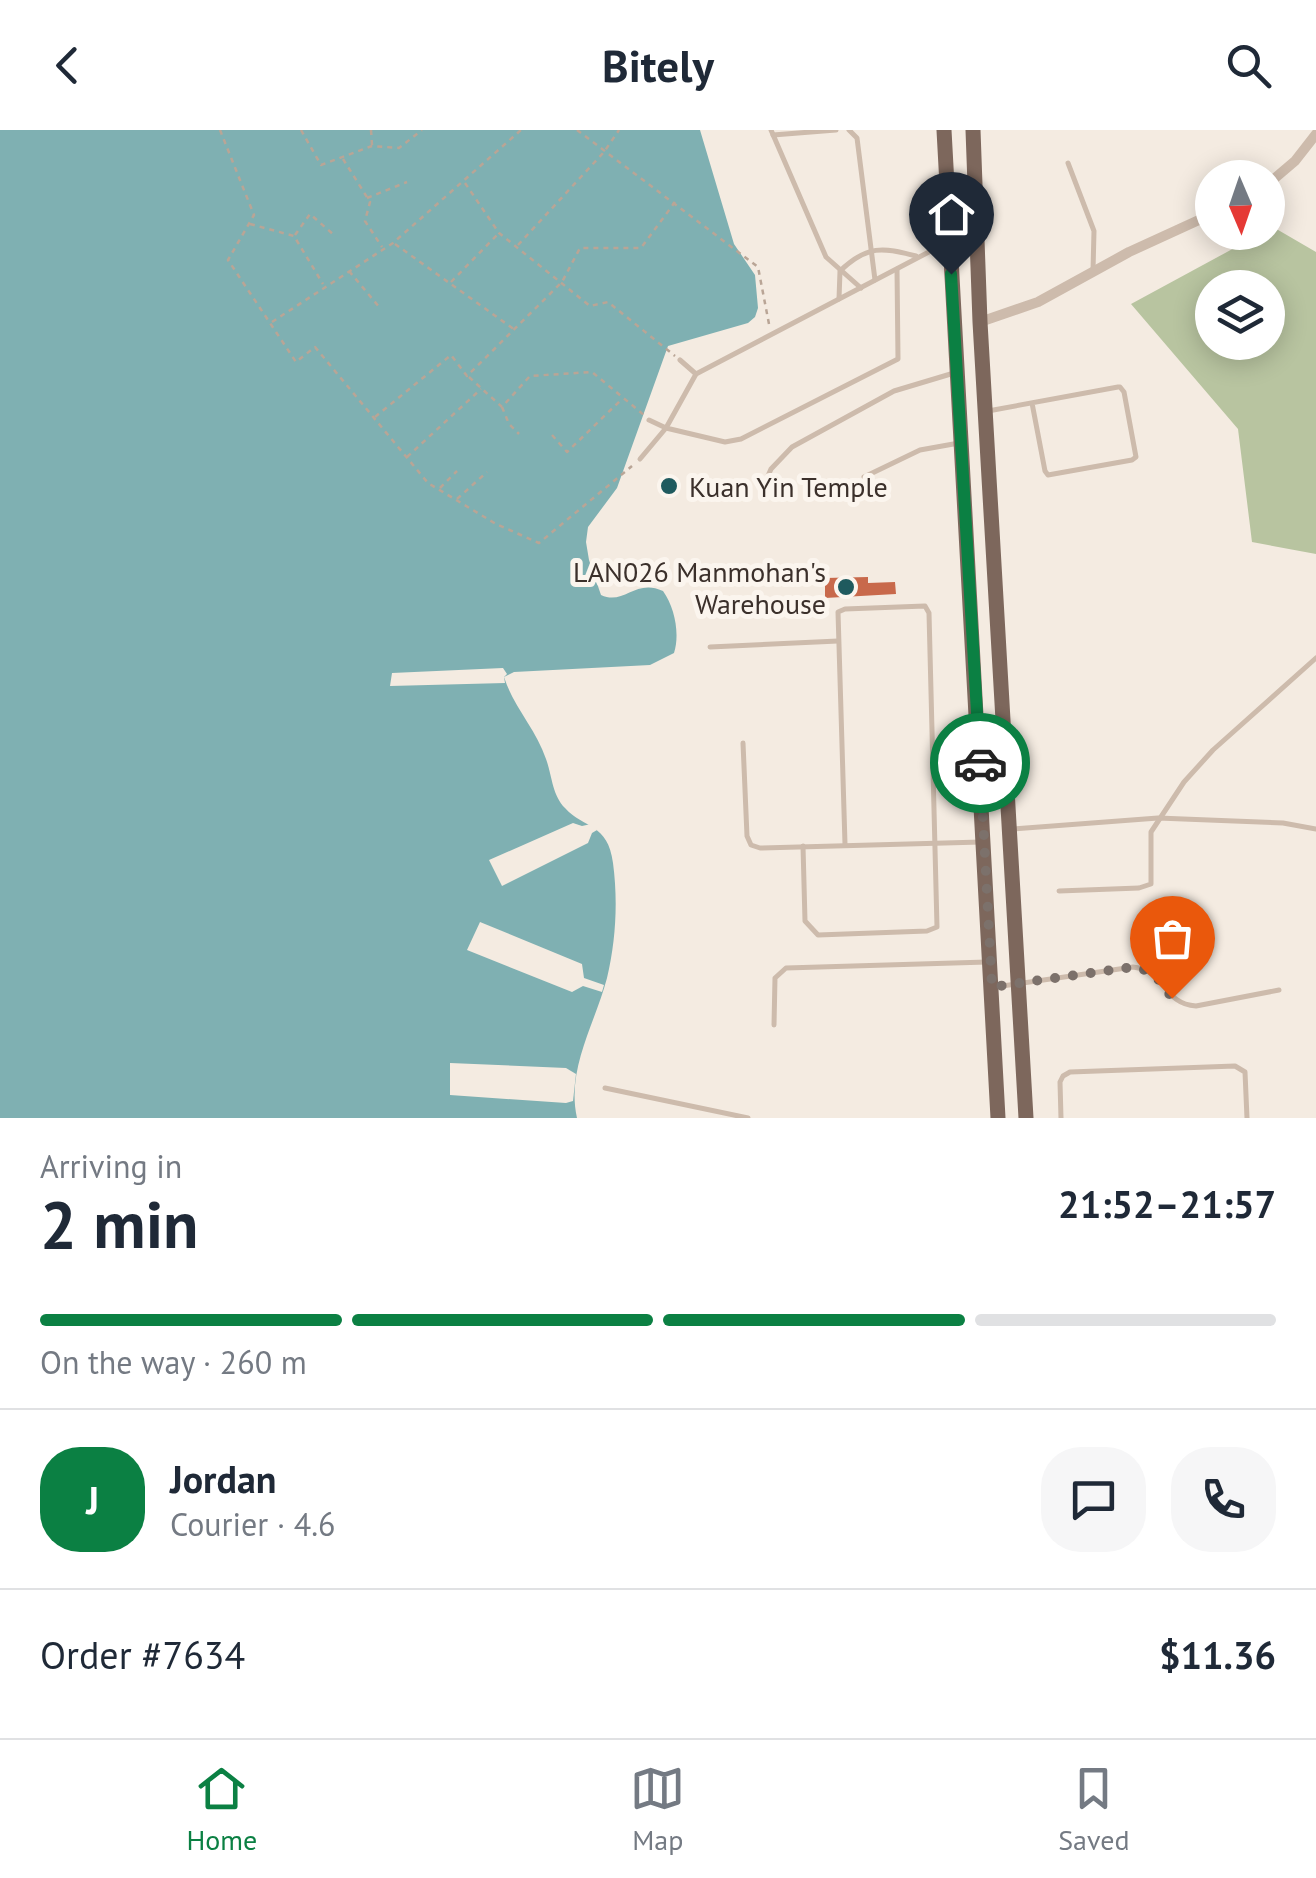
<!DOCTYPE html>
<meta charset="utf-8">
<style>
:root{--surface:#fff;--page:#f6f6f7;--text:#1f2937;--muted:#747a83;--line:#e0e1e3;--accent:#0b8043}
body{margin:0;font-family:"PT Sans",sans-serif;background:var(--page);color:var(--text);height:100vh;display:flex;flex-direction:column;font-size:38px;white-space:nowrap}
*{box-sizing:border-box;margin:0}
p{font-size:32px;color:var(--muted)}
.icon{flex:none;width:55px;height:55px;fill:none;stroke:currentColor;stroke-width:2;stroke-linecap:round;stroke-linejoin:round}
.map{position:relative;height:988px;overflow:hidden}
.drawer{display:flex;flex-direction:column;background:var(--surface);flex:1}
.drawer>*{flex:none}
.needle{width:65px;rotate:178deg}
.fabs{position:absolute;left:1195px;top:30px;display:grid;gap:20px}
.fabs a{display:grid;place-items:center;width:90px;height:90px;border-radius:50%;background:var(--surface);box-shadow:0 5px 25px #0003;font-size:50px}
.pin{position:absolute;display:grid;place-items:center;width:85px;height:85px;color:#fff;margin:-102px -42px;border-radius:50% 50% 50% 0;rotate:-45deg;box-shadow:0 0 10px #0007}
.pin .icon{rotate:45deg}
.courier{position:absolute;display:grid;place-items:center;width:100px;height:100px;margin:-50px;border:8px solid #0b8043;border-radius:50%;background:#fff;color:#222;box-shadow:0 2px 12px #0007}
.summary em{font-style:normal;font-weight:700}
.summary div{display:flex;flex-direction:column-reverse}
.summary{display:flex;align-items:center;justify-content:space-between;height:170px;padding:0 40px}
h1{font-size:65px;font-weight:700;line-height:75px}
.bar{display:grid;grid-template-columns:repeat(4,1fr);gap:15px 10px;align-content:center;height:120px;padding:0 40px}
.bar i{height:12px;border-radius:8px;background:var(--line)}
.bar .active{background:var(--accent)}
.bar p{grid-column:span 4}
.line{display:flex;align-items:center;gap:25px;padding:0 40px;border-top:2px solid var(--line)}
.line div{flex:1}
.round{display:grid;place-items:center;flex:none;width:105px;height:105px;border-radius:40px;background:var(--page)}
header{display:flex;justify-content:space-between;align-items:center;height:130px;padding:0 40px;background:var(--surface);font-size:45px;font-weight:700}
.tabs{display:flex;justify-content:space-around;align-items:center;height:140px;border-top:2px solid var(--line);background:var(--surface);font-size:28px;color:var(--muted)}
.tabs a{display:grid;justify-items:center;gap:5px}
.tabs .active{color:var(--accent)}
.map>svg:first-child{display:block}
.green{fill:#b8c4a0;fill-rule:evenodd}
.water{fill:#7fb0b2}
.pier{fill:#f4ebe1}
.building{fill:#c8694b}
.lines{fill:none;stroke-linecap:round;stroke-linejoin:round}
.path{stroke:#b9a596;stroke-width:2.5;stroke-dasharray:5 5;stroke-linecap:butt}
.service{stroke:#cdbbac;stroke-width:5}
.minor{stroke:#cdbbac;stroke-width:10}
.primary{stroke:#7d675c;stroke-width:15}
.done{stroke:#7c716b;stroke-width:10;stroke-dasharray:0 18}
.route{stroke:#0b8043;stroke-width:12}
.poi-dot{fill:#1f5a5e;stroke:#fbf5ee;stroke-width:4}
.labels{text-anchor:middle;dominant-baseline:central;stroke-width:10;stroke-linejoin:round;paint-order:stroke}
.poi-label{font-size:28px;fill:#3b302b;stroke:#fbf5ee;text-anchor:start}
</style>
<header><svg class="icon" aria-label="back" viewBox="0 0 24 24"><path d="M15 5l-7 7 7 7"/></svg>Bitely<svg class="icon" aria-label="search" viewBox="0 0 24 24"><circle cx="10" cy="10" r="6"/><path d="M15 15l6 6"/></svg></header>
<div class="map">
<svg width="1316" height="988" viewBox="0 0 1316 988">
<rect width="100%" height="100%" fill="#f4ebe1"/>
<path class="green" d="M1273 97 1316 122V424L1252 412 1238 299 1131 174 1262 103 1268 102ZM1212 158H1268V212H1212Z"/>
<path class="water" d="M0 0H700L734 114 755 145 758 178 755 187 748 193 668 216 617 358 588 397 586 412 589 430 601 465C624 476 635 448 663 461 675 478 680 504 674 523L650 535 514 542 504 547C513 576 536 599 546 629 552 645 552 665 565 678 584 699 608 693 613 733 618 770 616 811 607 848 595 894 566 939 577 988H0Z"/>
<g class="pier">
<path d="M503 538 507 544 504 547 505 553 390 556 392 543Z"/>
<path d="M573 693 582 696 591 694 597 700 592 703 588 713 502 756 489 730Z"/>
<path d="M480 792 582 834 584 848 604 855 602 862 583 856 572 862 467 820Z"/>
<path d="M450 933 566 938 576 944 573 971 566 973 450 965Z"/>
</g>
<path class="building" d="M868 447V453L895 452 896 464 825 468V448Z"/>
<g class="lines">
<g class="path">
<path d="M220 0 254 85 228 130 296 232 315 217 428 353 496 394 539 413 632 336"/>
<path d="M301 0 321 35 372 16 399 18 422 0"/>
<path d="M371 0 372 15"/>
<path d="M577 0 758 137 769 194"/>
<path d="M343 29 370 72 365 91 382 117"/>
<path d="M465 53 499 103 590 176 608 172 675 226"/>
<path d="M367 68 407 52"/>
<path d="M250 94 294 106 323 154"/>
<path d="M295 105 310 84 334 105"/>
<path d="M395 114 515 200"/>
<path d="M518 115 604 22 619 0"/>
<path d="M349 141 380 178"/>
<path d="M451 152 498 104"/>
<path d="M272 192 393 113 521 0"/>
<path d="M469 247 502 277 530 246 592 242 644 285"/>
<path d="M502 277 509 294 519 304"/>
<path d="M375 287 451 225 467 246 562 152 580 118H641L675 72"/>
<path d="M552 305 567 322 622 269"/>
<path d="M407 327 481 259"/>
<path d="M440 358 457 341"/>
<path d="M457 369 487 342"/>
</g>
<g class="service">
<path d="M771 0 826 127 861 158"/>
<path d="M849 0 857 8 875 150"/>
<path d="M773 5 836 0"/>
<path d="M1068 33 1094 101 1093 141"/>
<path d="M839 169 840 141C867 115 883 117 916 126"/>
<path d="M680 230 696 244 666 298 725 312 741 309 898 229 897 139"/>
<path d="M696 244 946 113"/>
<path d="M988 281 1118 257H1120L1124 262 1136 327 1132 330 1048 345 1045 341 1032 273"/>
<path d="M640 329 666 298 649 290"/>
<path d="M864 347 920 320 959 313"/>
<path d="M764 355 771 339 792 317 894 261 954 243"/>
<path d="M710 517 838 511"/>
<path d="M743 613 747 706 751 715 760 718 981 712"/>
<path d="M1013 699 1158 688 1283 693 1316 699"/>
<path d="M803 716 805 791 818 805 927 801 937 797 929 483 925 476 845 479 838 482 845 714"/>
<path d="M1059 761 1139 758 1151 754V702L1184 652 1213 620 1316 528"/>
<path d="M995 857 1133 837C1168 841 1162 874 1196 876L1279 860"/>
<path d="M774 895 775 848 786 838 987 832"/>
<path d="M605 958 748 988"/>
<path d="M1061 988 1060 952 1063 946 1070 942 1235 936 1245 942 1247 988"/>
</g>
<g class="minor">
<path d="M1268 54 1295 31 1316 4"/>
<path d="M980 192 1038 172 1129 122 1212 84"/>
</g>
<g class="primary">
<path d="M944 0 998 988"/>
<path d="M973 0 980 192 1026 988"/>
</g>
</g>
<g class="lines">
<path class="done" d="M980 633 992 857 1133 837C1154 840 1161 851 1172 868"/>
<path class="route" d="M951 144 980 633"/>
</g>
<g class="poi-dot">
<circle cx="669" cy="356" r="10"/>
<circle cx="846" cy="457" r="10"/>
</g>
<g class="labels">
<g class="poi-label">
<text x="689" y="356">Kuan Yin Temple</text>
<text x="826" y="441" text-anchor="end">LAN026 Manmohan's<tspan x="826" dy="32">Warehouse</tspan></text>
</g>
</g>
</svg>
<div class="fabs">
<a><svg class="needle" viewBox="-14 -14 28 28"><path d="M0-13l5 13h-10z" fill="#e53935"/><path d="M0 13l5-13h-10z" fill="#747a83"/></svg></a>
<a><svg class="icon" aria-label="layers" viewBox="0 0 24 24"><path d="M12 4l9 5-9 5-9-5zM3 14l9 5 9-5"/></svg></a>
</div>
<div class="pin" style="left:1172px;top:868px;background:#ea580c"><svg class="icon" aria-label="bag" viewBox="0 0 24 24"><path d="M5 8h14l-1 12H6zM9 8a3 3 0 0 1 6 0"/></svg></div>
<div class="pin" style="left:951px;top:144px;background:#1f2937"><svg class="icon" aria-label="home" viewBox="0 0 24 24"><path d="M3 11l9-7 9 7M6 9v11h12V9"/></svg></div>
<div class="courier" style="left:980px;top:633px"><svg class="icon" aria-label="car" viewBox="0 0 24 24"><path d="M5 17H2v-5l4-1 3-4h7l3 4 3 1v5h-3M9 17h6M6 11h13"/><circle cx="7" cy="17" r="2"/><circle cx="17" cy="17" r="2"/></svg></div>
</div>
<section class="drawer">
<div class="summary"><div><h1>2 min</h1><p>Arriving in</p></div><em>21:52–21:57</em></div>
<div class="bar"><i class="active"></i><i class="active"></i><i class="active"></i><i></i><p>On the way · 260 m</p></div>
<div class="line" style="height:180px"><b class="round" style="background:var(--accent);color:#fff">J</b><div><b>Jordan</b><p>Courier · 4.6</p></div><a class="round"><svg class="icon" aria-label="chat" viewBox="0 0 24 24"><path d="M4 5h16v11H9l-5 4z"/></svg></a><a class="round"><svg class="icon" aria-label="phone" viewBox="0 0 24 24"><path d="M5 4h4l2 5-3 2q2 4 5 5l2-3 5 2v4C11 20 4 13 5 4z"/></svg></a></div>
<div class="line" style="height:130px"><div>Order #7634</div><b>$11.36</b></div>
</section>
<nav class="tabs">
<a class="active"><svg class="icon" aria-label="home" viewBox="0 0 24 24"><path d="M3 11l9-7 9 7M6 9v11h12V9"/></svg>Home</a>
<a><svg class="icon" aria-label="map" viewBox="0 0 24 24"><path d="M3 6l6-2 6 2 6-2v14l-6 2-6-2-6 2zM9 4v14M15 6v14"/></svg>Map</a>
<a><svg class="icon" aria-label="saved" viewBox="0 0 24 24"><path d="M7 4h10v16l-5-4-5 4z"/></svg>Saved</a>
</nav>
